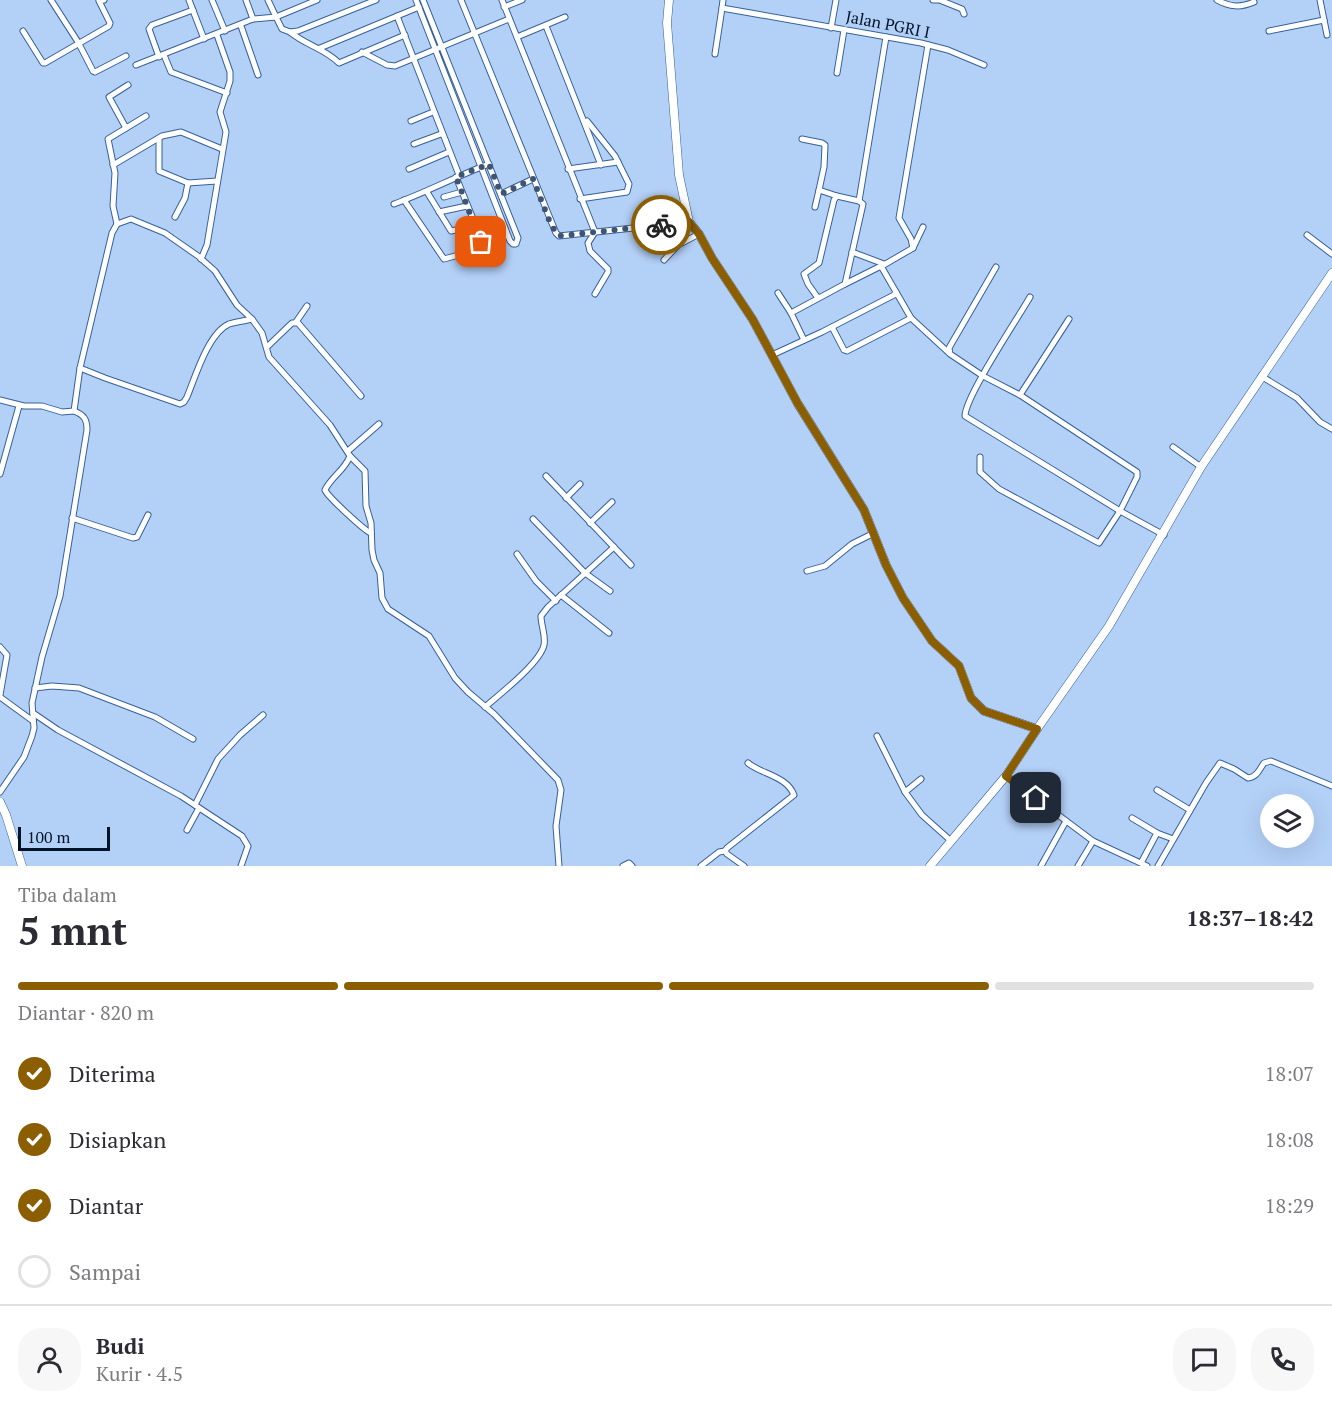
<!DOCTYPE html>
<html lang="id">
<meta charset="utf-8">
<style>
:root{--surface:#fff;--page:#f7f7f7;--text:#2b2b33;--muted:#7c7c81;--line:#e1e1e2;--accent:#8b5e02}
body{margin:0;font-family:"PT Serif",serif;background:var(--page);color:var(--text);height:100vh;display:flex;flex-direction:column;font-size:22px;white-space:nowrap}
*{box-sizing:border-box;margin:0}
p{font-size:20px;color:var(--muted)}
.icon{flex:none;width:33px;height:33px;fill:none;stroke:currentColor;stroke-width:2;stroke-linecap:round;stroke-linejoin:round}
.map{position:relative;height:866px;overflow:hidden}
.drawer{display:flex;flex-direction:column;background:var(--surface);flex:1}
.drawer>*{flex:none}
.fabs{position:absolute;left:1260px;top:794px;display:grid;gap:12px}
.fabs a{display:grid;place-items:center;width:54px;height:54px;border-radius:50%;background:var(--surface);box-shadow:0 6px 24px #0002;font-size:30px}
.scale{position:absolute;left:18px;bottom:15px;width:92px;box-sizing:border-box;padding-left:6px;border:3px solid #021229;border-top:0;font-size:16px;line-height:21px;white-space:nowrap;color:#021229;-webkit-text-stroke:4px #b3d0f7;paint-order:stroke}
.pin{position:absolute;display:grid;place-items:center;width:51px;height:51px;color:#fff;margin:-26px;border-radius:12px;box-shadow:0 3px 9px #0006}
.courier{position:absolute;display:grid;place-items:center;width:60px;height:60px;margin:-30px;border:4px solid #8b5e02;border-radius:50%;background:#fff;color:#222;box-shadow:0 2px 8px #0007}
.overview em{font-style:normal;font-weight:600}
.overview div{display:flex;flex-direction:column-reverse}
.overview{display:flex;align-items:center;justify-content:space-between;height:102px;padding:0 18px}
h1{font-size:39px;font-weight:600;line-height:45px}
.bar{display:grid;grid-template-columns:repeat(4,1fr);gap:9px 6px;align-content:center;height:72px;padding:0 18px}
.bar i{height:8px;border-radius:4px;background:var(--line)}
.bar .active{background:var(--accent)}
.bar p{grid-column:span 4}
.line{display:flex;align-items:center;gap:15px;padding:0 18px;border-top:2px solid var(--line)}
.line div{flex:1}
.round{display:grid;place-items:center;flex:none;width:63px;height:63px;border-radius:24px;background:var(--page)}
ol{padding:0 18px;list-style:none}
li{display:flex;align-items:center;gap:18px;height:66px}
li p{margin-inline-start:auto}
li .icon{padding:6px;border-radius:50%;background:var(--accent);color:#fff;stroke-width:4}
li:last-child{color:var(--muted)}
li i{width:33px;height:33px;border:3px solid var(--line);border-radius:50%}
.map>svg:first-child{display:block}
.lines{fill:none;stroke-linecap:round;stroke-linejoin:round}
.street-casing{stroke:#35619a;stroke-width:7}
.secondary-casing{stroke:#35619a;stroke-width:9}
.street{stroke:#fff;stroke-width:5}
.secondary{stroke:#fff;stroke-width:8}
.done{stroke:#405471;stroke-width:6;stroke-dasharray:0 10.8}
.route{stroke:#8b5e02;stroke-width:8}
.labels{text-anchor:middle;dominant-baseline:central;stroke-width:4.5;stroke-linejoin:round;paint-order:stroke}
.street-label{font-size:16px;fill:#021229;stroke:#b3d0f7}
</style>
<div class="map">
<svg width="1332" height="866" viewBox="0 0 1332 866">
<rect width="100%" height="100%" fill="#b3d0f7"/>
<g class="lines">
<defs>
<g id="street">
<path d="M51 0 78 42 93 71 95 72 126 56"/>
<path d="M189 0 204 39"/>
<path d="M212 0 225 31"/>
<path d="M246 0 253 19"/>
<path d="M268 0 276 17 317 0"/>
<path d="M416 0 510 241 513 244H516L518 238 423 0"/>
<path d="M461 0 556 233 559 236 689 222"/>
<path d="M502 0 595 232"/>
<path d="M723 0 722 8 921 43 948 50 984 65"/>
<path d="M933 0H942"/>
<path d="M1217 0C1230 7 1240 8 1254 2"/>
<path d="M942 1 962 9 964 14"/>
<path d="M504 7 522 0"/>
<path d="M397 16 459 175"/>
<path d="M1324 20 1327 35"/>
<path d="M241 26 258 75"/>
<path d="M546 26 601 165"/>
<path d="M831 28 836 0"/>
<path d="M23 31 43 63H45L109 26 110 23 99 1 104 0"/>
<path d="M1269 31 1324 20 1320 0"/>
<path d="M290 32C307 46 324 48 339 63L405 35"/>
<path d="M517 37 565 17"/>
<path d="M320 48 419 7"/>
<path d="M362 52 387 65 395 66 509 19"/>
<path d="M715 54 722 8"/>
<path d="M164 55 171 72 227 93"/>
<path d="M159 57 149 29 152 25 193 10"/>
<path d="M136 65 253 19 276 17 282 29 290 32 298 31 376 0"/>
<path d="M837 73 844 30"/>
<path d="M411 121 433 112"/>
<path d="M126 128 109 97 128 85"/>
<path d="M159 139V171L188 183 217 181"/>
<path d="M802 139 822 143 825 145 824 167 819 190 837 196"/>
<path d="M414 144 441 134"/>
<path d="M113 165 162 136 181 132 222 149"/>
<path d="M409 169 449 152"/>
<path d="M568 169 618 162"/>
<path d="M456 177 491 263"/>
<path d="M427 192 451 231 475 226"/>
<path d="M501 194 533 179"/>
<path d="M444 197 462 192"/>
<path d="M580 199 627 192 629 184 615 156 587 121"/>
<path d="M404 200 444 259 484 248"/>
<path d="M859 201 886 37"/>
<path d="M394 204C427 192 457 176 489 164"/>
<path d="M815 207 819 190"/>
<path d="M439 212 467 206"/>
<path d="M175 217 185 198 188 183"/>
<path d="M117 224 113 206 115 173 108 139 146 116"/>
<path d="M1307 235 1332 254"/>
<path d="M913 248 911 239 899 218 928 45"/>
<path d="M852 252 884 264"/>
<path d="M201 259 207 245 226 132 220 112 230 81V72L217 35"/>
<path d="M664 260 678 245 699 234"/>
<path d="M882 266 913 248 923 227"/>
<path d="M896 292 911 318 949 353"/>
<path d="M778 293 791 313 804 340"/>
<path d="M595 294 608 272V269L590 251 588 243 595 232"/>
<path d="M1030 297C1018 318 965 397 965 416L1120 511 1164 535"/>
<path d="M791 313 845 284 863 204 859 201 837 196 834 200 819 263 804 274 808 284 818 298"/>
<path d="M296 322 307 306"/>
<path d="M832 327 844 350 847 351 911 318"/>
<path d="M267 347 292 323H298L361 396"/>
<path d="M772 355 822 332 894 295 896 292 881 266 845 284"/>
<path d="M80 368 105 378 180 404 184 402 187 397C195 378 208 333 229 324 236 322 244 321 252 319"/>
<path d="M1261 376 1297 398 1320 422 1332 429"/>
<path d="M1020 395 1069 319"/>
<path d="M0 400 24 406H42L62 412 74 411 80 368 112 233 117 224 131 219 165 233 198 256 215 271 237 305 252 319 262 333 269 357 330 425 350 456 365 471 366 506 371 523 372 550 374 560 380 573 382 598 388 609 429 636 455 678 468 692 494 714 558 780 561 790 556 826 559 866"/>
<path d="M1173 447 1201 467"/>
<path d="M348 451 379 424"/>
<path d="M350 456C345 470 331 477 325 490 328 497 365 531 371 533"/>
<path d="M980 457V472L999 489 1099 543 1120 511 1137 477V472L1020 395 983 376 950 354 949 348 996 267"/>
<path d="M0 474 19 406"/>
<path d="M546 476 631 565"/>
<path d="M566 498 580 484"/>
<path d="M72 518 133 538 137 537 148 515"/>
<path d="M533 519 585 573 610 591"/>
<path d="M590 523 612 502"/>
<path d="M517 554 536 581 556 601"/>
<path d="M807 571 825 566 852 544 874 533"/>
<path d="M561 595 609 633"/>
<path d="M0 647 7 655 0 695"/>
<path d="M35 688 52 686 79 688 155 717 193 739"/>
<path d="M0 697 33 721"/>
<path d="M485 707C500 694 540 663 544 645 546 635 541 626 541 616L548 607 614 547"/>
<path d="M33 713 58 730 181 796 242 836 248 846 241 866"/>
<path d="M877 736 905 792 922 815 950 840"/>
<path d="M1006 776 1093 841 1147 866"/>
<path d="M1157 790 1190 810"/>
<path d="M0 792 24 757 32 736 34 728 32 703 42 657 60 596 87 430C87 419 84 415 74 411"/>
<path d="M905 792 921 779"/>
<path d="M195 805 218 759 240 735 263 715"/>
<path d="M1132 818 1157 833 1141 863"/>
<path d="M187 830 199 808"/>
<path d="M1157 833 1173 839"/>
<path d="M623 866 629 863 632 866"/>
<path d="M701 866 719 852 725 851"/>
<path d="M744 866 727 854 725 851 727 848 794 795C787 776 761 774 748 763"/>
<path d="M1041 866 1066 821"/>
<path d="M1078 866 1093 841"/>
<path d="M1158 866 1206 783 1220 763 1234 769 1248 778C1257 777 1259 770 1264 763L1271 761 1332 786"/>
</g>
<g id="secondary">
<path d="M669 0 667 23 679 175 689 222 699 234 712 258 753 320 798 404 864 510 886 565 903 598 932 641 959 666 971 698 984 711 1037 729"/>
<path d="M0 802 6 815 22 866"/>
<path d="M930 866 1006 776 1037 729 1109 626 1201 467 1332 273"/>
</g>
</defs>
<use href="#street" class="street-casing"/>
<use href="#secondary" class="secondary-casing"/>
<use href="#street" class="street"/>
<use href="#secondary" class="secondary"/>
</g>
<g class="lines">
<path class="done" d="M481 242 456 177 489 164 501 194 533 179 551 225 559 236 661 225"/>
<path class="route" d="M661 225 689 222 699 234 712 258 753 320 798 404 864 510 886 565 903 598 932 641 959 666 971 698 984 711 1037 729 1006 776 1036 798"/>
</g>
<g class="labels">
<g class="street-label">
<text transform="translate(888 24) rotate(11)">Jalan PGRI I</text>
</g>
</g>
</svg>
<div class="fabs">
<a><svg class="icon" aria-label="layers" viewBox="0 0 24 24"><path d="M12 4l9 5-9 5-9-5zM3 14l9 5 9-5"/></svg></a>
</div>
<div class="scale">100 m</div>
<div class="pin" style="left:481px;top:242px;background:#ea580c"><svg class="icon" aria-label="bag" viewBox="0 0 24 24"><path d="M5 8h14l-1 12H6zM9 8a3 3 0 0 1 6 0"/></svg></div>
<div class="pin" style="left:1036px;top:798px;background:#1f2937"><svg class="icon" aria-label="home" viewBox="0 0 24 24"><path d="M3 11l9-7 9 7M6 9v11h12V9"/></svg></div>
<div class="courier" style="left:661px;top:225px"><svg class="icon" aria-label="bike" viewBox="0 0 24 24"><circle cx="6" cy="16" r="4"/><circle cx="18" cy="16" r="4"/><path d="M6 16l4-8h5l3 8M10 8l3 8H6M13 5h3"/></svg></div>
</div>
<section class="drawer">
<div class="overview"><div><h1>5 mnt</h1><p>Tiba dalam</p></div><em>18:37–18:42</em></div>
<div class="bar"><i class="active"></i><i class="active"></i><i class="active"></i><i></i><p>Diantar · 820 m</p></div>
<ol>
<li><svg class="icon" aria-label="check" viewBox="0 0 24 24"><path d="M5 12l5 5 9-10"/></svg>Diterima<p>18:07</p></li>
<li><svg class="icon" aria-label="check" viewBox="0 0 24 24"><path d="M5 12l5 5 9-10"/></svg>Disiapkan<p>18:08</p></li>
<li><svg class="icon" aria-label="check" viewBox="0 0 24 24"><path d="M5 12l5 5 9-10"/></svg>Diantar<p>18:29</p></li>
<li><i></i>Sampai</li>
</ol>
<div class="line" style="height:108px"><a class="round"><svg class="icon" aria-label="person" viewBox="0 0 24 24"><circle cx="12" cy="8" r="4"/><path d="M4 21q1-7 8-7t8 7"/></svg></a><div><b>Budi</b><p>Kurir · 4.5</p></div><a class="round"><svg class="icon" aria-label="chat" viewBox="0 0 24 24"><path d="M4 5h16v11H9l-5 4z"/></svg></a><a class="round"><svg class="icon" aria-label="phone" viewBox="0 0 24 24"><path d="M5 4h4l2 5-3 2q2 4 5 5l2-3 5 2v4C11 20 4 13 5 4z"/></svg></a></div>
</section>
